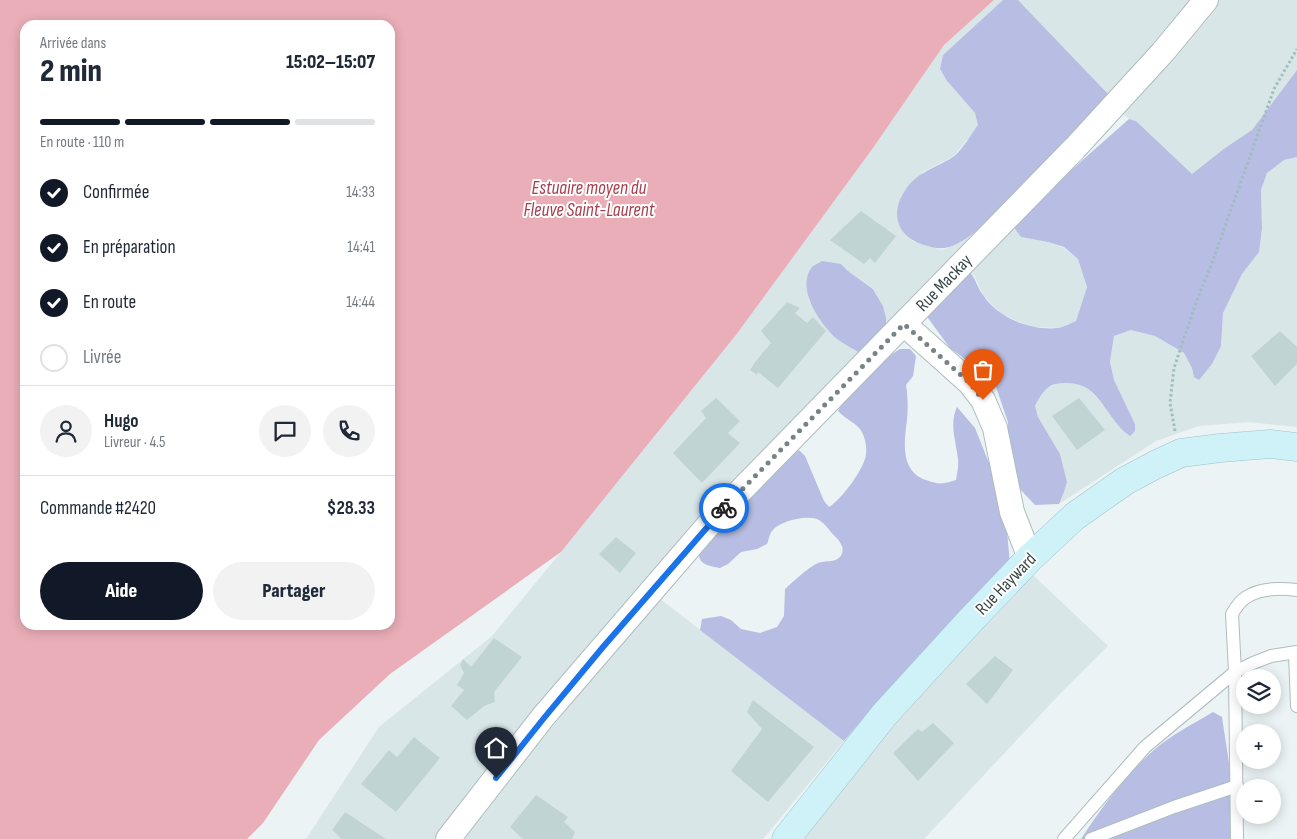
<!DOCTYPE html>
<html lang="fr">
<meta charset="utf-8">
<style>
:root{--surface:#fff;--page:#f2f2f3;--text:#1f2937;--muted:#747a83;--line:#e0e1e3;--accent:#111827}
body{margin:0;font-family:"Sofia Sans Condensed",sans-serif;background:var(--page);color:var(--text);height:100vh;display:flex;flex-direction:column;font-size:19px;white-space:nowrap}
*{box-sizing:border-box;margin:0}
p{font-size:16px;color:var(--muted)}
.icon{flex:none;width:28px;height:28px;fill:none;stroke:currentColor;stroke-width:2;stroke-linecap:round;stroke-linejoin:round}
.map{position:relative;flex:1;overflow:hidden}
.side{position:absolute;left:20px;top:20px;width:375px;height:610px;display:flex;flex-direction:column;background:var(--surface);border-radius:15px;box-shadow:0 2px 12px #0003}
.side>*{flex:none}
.buttons{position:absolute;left:1236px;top:669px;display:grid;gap:10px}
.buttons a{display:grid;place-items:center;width:45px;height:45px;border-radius:50%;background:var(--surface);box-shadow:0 2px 12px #0003;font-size:25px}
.pin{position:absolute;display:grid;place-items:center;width:42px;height:42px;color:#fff;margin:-51px -21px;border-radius:50% 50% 50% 0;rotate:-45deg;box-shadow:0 0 5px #0007}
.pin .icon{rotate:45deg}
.courier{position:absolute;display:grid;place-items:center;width:50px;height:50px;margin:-25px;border:4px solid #1a73e8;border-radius:50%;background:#fff;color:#222;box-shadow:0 1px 6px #0007}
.head em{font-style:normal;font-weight:800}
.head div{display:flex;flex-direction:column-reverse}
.head{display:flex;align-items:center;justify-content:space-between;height:85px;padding:0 20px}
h1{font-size:32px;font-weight:800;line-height:38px}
.bar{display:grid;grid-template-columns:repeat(4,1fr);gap:8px 5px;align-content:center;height:60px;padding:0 20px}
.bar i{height:6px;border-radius:4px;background:var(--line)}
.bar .active{background:var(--accent)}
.bar p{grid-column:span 4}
.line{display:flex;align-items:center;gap:12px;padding:0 20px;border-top:1px solid var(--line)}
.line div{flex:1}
.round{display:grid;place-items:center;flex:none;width:52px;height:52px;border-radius:26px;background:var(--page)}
ol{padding:0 20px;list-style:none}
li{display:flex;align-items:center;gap:15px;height:55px}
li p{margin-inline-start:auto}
li .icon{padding:5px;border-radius:50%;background:var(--accent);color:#fff;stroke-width:4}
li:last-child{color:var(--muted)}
li i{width:28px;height:28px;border:2px solid var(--line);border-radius:50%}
.action{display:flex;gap:10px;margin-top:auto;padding:10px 20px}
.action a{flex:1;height:58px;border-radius:30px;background:var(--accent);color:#fff;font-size:20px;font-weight:800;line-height:58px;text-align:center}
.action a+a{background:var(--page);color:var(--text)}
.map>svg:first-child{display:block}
.residential{fill:#d9e6e7}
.green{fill:#b8bde3}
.water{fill:#eaaeb8;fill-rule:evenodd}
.building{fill:#c1d4d4}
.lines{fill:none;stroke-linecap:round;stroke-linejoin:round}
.lane-casing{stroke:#aebdbe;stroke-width:14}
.street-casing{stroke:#aebdbe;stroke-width:26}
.secondary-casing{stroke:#9dc4cb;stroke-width:29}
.path{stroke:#a1bdbf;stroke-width:3;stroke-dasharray:2.5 2.5;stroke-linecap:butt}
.lane{stroke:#fff;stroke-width:12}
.street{stroke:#fff;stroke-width:24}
.secondary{stroke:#cff2f9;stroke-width:28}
.done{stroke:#778384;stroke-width:5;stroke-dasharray:0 9}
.route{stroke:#1a73e8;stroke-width:6}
.labels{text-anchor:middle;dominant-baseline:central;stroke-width:4;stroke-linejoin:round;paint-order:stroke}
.street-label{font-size:18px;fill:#394747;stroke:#fff}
.water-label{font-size:19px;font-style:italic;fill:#a93d4d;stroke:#fff}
</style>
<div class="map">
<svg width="1297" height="839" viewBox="0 0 1297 839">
<rect width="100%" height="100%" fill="#ebf3f4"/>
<g class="residential">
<path d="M994 0H1003L943 55 940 69 947 81 975 113 979 125 954 156 921 173 912 241 941 250 958 244 983 225 886 327V318L883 306 873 288 848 271 841 264 812 267 807 280 809 301 837 339 860 353 438 839H306L379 727 492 636 561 552 736 335 873 148 944 45Z"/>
<path d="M1018 0H1191L1109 95Z"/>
<path d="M1217 0H1297V70L1252 130 1225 148 1192 174 1136 121 1129 119 1120 111Z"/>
<path d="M1297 157V427L1249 422 1199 426 1156 441 1059 504 1064 492 1067 482 1060 454 1038 417 1035 406 1045 389 1059 383H1078L1091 391 1105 407 1135 424 1114 380 1110 362 1114 336 1131 330 1155 336 1184 353 1192 368 1194 377 1221 346 1223 313 1242 274 1259 252 1262 229 1261 190 1267 172 1284 160Z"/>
<path d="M1017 218 1021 237 1048 242 1064 248 1078 259 1087 287 1076 321 1059 328 1031 327 1001 314 983 295 974 275 967 269Z"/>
<path d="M1032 574 1108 646 1058 696 924 839H797L856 764Z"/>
<path d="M659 598 844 741 763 839H462L500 790Z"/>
</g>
<g class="green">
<path d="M1003 0H1018L1109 95C1079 128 1048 160 1017 191 998 210 980 232 957 244 944 250 937 249 924 245 897 237 889 213 906 189 917 172 936 168 953 157 961 152 972 133 978 125L975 113 947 81 940 69 943 55Z"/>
<path d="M1297 70V157L1284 160 1267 173 1261 190 1262 229 1259 252 1242 274 1223 313 1221 346 1212 364 1199 380 1194 377 1192 368 1184 353 1155 336 1131 330 1114 336 1110 362 1114 380 1135 424V431L1130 436C1106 420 1100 382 1067 383 1047 383 1044 390 1035 406L1038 417 1060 454 1067 482 1064 492 1059 504 1035 505 1018 487 1007 439 1008 422 995 384 981 371 950 348 925 314 967 269C976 277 976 286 983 295 998 318 1031 331 1058 328 1064 327 1071 323 1076 321L1087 287 1078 259 1064 247 1048 242 1021 237 1015 229 1017 218 1129 119 1136 121 1192 174 1225 148 1252 130Z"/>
<path d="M822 261 841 264 848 271 873 289 883 306 886 318V327L860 353C853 349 844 344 837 339 821 325 795 289 812 267 814 265 819 263 822 261Z"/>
<path d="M900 349H910L916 356 913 376 906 385C908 397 908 408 907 420 904 442 900 471 926 480 939 485 943 484 956 480 957 473 959 466 958 459 956 441 949 424 957 407L975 428 999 488 1006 521 1010 564 881 698 844 741 700 630 702 619 721 616 731 620 741 629 760 633 777 627 784 616 785 589C795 580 806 569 818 563 825 560 835 563 840 557 848 546 836 538 830 531 827 527 824 523 819 520 809 514 780 521 773 530 769 534 769 540 767 544L757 549 741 552 728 564 720 568C710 566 699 565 699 554L732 511 788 459 799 450 805 456 824 501 829 507C841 500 865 468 866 454 867 447 865 438 862 432 857 423 845 419 838 411 847 393 882 360 900 349Z"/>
<path d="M1213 712 1222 717 1230 770 1231 839H1081C1102 807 1125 775 1154 750 1171 735 1193 724 1213 712Z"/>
</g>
<path class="water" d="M0 0H994L944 45 873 148 736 335 561 552 390 674 319 740 263 823 247 839H0ZM25 25H390V625H25Z"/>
<g class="building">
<path d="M861 211 896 236 875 263 870 258 864 264 830 240Z"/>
<path d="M787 302 800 308 795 313 807 323 813 317 826 331 778 388 758 372 757 375 750 370 755 362 771 343 761 331Z"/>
<path d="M1280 331 1297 347V364L1275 386 1251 356Z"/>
<path d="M716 398 740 421 728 433 740 443 702 483 673 453 706 418 701 411Z"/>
<path d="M1079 398 1105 430 1077 450 1052 416Z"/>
<path d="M616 537 636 553 620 573 599 554Z"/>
<path d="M494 638 522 657 494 692 495 702 484 706 467 720 451 706 464 690 457 685 464 673 460 665 463 659 471 667Z"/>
<path d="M995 656 1013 670 987 704 966 684Z"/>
<path d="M753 700 814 747 768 802 731 771 762 729 747 712Z"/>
<path d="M933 723 954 743 918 781 893 753 918 729 922 732Z"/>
<path d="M414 737 440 758 396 812 361 784 389 750 397 757Z"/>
<path d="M536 795 568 817 564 822 575 832 572 839H523L510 827Z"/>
<path d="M345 812 386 839H342L332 830Z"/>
</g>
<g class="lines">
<defs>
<g id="lane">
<path d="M1295 653 1297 706"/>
<path d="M1064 839 1145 747 1235 672 1253 663 1271 656 1297 652"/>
<path d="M1091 839 1174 807 1237 786"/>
<path d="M1237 839 1235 672 1232 614C1235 609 1239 602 1245 598 1259 588 1281 588 1297 590"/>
</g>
<g id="street">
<path d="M904 324 970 383 983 400 995 428 1012 512 1030 558"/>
<path d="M448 839 543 717 718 514 1075 148 1163 52 1206 0"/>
</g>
<path id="secondary" d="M786 839 884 715 969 622 1030 558 1075 516 1125 481 1155 465 1181 453 1220 448 1270 444 1297 447"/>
</defs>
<use href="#lane" class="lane-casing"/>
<use href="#street" class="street-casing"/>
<use href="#secondary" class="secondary-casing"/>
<path class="path" d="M1175 431 1170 403 1174 368 1197 300 1212 263 1274 89 1297 49"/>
<use href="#lane" class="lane"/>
<use href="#street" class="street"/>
<use href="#secondary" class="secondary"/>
</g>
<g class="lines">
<path class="done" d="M724 508 904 324 970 383 983 400"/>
<path class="route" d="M496 778 544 718 603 647 724 508"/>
</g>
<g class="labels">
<g class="street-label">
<text transform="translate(944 283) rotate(-46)">Rue Mackay</text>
<text transform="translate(1006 584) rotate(-46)">Rue Hayward</text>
</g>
<g class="water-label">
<text x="589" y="188">Estuaire moyen du<tspan x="589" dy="22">Fleuve Saint-Laurent</tspan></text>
</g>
</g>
</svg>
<div class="buttons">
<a><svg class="icon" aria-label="layers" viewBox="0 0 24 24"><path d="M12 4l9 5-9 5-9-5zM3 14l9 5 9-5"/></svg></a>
<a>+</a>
<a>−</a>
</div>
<div class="pin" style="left:983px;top:400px;background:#ea580c"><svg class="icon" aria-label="bag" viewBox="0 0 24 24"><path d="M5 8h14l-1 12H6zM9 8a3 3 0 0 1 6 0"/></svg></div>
<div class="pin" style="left:496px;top:778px;background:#1f2937"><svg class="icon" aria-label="home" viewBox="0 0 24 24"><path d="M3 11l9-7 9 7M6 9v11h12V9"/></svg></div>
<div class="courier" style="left:724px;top:508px"><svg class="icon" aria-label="bike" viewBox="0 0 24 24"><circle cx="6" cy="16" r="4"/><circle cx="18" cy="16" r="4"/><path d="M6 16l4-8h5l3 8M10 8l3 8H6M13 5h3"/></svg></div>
<section class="side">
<div class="head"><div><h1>2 min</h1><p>Arrivée dans</p></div><em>15:02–15:07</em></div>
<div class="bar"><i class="active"></i><i class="active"></i><i class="active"></i><i></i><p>En route · 110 m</p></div>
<ol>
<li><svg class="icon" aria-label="check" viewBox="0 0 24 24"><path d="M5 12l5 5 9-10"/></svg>Confirmée<p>14:33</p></li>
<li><svg class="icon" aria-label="check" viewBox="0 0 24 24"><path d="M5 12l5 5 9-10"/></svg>En préparation<p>14:41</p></li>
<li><svg class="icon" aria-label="check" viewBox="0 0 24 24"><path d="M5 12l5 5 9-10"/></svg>En route<p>14:44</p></li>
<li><i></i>Livrée</li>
</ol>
<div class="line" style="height:90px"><a class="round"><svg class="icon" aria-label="person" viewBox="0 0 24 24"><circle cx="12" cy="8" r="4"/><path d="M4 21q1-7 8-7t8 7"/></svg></a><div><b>Hugo</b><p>Livreur · 4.5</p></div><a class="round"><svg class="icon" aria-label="chat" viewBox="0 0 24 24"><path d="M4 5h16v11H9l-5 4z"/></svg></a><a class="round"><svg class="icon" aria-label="phone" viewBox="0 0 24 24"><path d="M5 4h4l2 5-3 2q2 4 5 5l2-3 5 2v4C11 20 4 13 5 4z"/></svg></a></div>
<div class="line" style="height:65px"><div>Commande #2420</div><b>$28.33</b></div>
<div class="action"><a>Aide</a><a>Partager</a></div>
</section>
</div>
